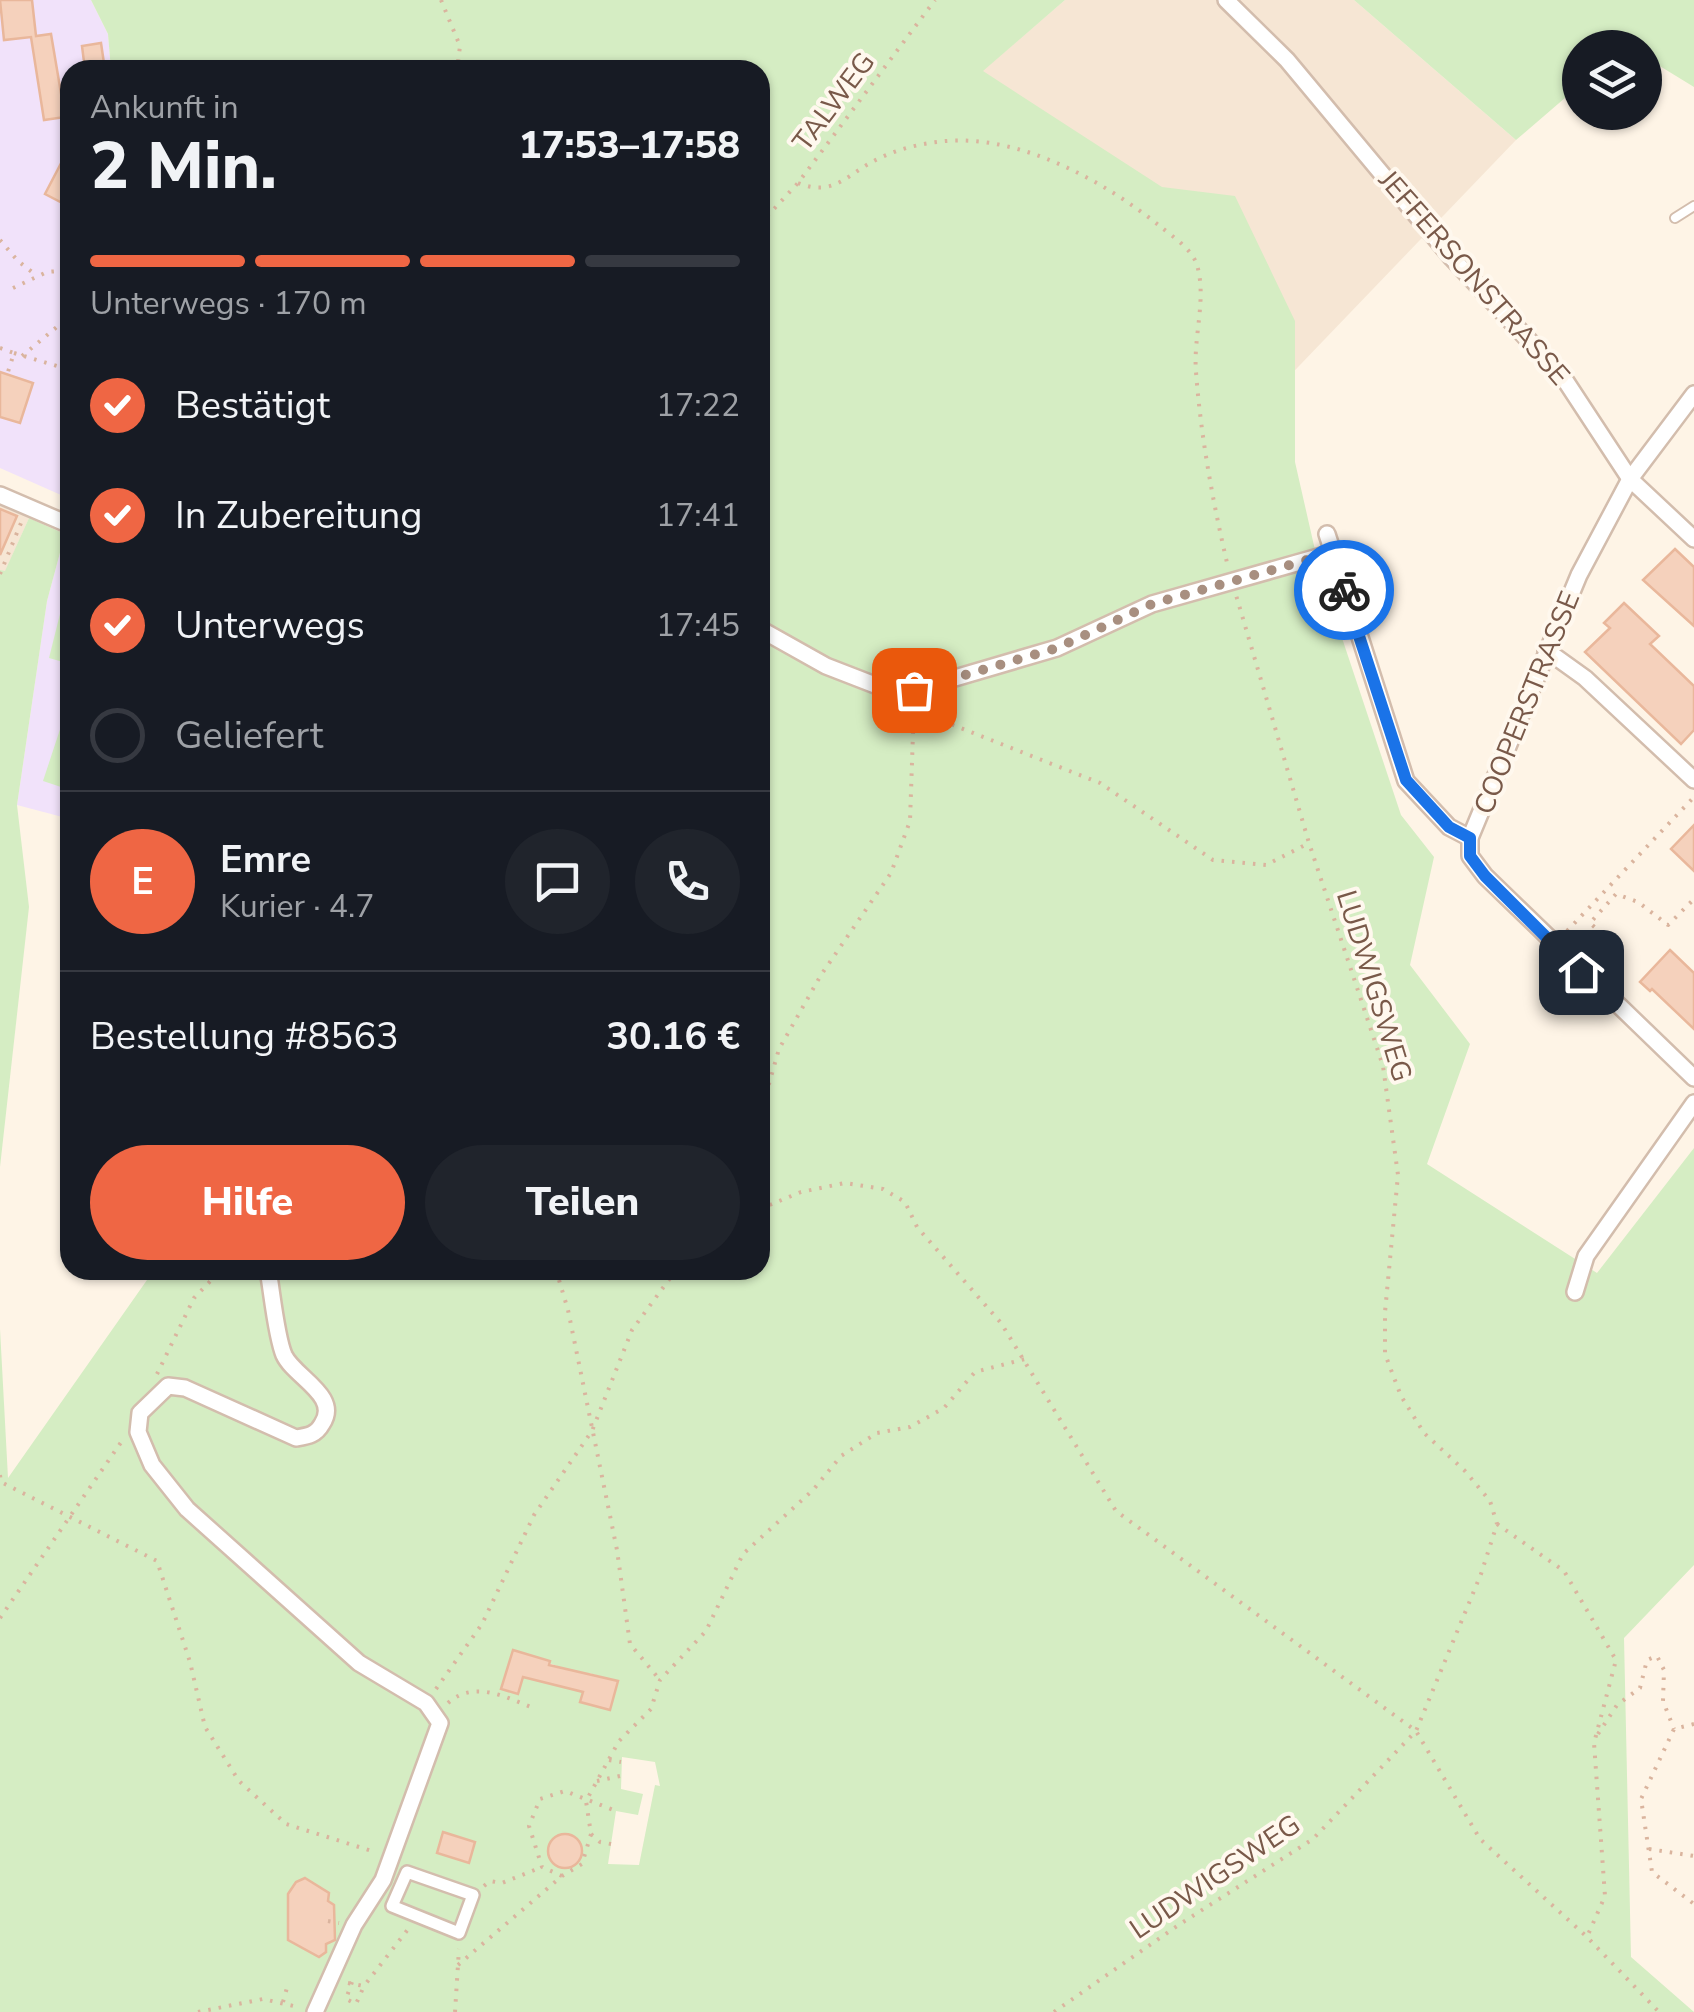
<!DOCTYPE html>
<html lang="de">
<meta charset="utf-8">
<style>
:root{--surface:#171b24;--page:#20242c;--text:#f1f3f6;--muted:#9ea1a6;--line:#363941;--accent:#ef6644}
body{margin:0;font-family:"Nunito Sans",sans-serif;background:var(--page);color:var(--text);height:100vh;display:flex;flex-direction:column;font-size:38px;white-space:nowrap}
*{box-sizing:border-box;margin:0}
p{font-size:32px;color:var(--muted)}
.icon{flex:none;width:55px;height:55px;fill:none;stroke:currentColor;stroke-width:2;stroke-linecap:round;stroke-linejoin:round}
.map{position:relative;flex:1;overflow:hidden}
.sheet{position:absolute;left:60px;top:60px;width:710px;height:1220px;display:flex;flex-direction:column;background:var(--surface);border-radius:30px;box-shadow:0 2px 8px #0004}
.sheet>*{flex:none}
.buttons{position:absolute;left:1562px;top:30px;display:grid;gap:20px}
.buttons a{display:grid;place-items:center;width:100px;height:100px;border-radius:50%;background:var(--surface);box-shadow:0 2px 8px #0004;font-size:50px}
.pin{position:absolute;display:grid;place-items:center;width:85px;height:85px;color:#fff;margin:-42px;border-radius:20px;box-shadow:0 5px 15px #0006}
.courier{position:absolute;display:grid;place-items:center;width:100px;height:100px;margin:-50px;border:8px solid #1a73e8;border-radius:50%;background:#fff;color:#222;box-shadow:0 2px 12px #0007}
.head em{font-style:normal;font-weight:800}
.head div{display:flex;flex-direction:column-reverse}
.head{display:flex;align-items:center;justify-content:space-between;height:170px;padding:0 30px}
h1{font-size:65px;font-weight:800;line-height:75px}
.bar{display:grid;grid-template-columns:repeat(4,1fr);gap:15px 10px;align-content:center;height:120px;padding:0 30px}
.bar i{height:12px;border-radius:8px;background:var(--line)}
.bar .on{background:var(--accent)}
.bar p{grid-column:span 4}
.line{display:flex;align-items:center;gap:25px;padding:0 30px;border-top:2px solid var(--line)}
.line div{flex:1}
.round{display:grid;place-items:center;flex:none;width:105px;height:105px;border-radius:52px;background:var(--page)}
ol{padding:0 30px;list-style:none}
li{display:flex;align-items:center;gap:30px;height:110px}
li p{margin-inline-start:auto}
li .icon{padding:10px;border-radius:50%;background:var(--accent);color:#fff;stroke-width:4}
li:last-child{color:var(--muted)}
li i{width:55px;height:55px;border:5px solid var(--line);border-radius:50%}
.button{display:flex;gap:20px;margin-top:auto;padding:20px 30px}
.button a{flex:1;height:115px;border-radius:60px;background:var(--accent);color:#fff;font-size:40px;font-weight:800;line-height:115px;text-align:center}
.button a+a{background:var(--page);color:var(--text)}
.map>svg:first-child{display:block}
.residential{fill:#f6e6d4}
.education{fill:#f1e2fa}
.green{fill:#d5edc3;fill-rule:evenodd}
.building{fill:#f5d1bc;stroke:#e9b79b;stroke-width:2.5}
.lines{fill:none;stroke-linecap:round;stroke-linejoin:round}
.service-casing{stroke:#d3bdad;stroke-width:12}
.pedestrian-casing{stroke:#d3bdad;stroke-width:16}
.minor-casing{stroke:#d3bdad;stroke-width:20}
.path{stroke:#dab49e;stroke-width:4;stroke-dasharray:2.5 8;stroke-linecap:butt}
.service{stroke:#fff;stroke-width:8}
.pedestrian{stroke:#fff;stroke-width:11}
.minor{stroke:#fff;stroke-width:15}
.done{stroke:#a88f80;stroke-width:10;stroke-dasharray:0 18}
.route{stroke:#1a73e8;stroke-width:12}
.labels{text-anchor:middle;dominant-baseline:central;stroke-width:8;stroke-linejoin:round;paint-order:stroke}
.street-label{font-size:28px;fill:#795949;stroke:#fff8ee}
</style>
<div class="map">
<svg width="1694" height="2012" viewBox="0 0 1694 2012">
<rect width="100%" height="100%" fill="#fef4e6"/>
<g class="residential">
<path d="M1065 0H1354L1516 140 1228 440 982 71Z"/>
<path d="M0 504 29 518 5 572 0 570Z"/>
</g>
<g class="education">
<path d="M0 0H91L108 34 111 70H70V499L0 468Z"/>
<path d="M70 515V819L17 805 47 601Z"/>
</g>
<g class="green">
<path d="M91 0H1065L983 71 1162 187 1235 196 1295 321V462L1320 572 1401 815 1434 857 1410 965 1470 1044 1427 1164 1597 1273 1694 1148V1565L1624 1638 1631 1957 1694 2012H0V1329L8 1478 154 1270H760V70H111L108 34ZM514 1650 587 1677 589 1673 617 1681 610 1710 581 1703 583 1690 546 1683 526 1667 518 1694ZM622 1757 655 1762 660 1786 655 1785 639 1865 608 1864 616 1811 638 1815 643 1794 621 1789ZM305 1878 312 1882 314 1890 319 1887 328 1893V1901L334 1905 335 1939 326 1944V1952L319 1957 311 1953 296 1882Z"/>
<path d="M1354 0H1694V87L1645 57V48H1580V85L1516 140Z"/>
<path d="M29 518 65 534 47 601 17 805 29 907 0 1167V570L5 571Z"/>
<path d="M70 574V664L49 658Z"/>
<path d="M70 699V790L43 781Z"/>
</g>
<g class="building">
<path d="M0 0H32L36 36 51 34 65 117 44 120 31 37 4 40Z"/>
<path d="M101 43 105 70H85L82 46Z"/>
<path d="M70 146V207L45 194Z"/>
<path d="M0 372 33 383 20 423 0 417Z"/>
<path d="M0 509 17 516 0 555Z"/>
<path d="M1675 549 1694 567V626L1643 580Z"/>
<path d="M1624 603 1659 636 1650 644 1694 686V730L1681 744 1585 652 1610 628 1604 623Z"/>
<path d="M1694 825V871L1671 849Z"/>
<path d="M1670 950 1694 973V1029L1652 989 1650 991 1640 982Z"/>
<path d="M513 1650 550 1661 549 1665 618 1681 610 1710 580 1702 583 1692 523 1677 518 1694 501 1689Z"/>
<path d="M443 1832 475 1842 469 1863 437 1853Z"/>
<circle cx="565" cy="1851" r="17"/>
<path d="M305 1878 329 1893 328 1901 334 1905 335 1940 326 1944V1952L319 1957 288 1940V1894L296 1882Z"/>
</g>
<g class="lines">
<defs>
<path id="service" d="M1675 218 1694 206"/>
<path id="pedestrian" d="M407 1872 473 1895 459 1933 392 1906Z"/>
<g id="minor">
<path d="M1226 0 1287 60 1452 258 1563 377 1630 479 1694 539"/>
<path d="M1694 394 1630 479 1579 575 1470 838V856L1485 876 1694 1078"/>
<path d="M0 495 70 525"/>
<path d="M1327 534 1406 781 1449 827 1470 838"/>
<path d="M760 629 826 666 875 685 914 690 1057 648 1152 604 1332 553"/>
<path d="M1546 650 1585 678 1694 780"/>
<path d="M268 1270C272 1292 276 1336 284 1355 294 1377 341 1396 322 1424 316 1435 308 1436 296 1438L185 1388 168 1386 140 1413 138 1432 152 1465 187 1509 359 1663 426 1703 440 1723 383 1880 354 1925 315 2012"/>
<path d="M1575 1292 1586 1256 1694 1103"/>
</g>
</defs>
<use href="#service" class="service-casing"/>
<use href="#pedestrian" class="pedestrian-casing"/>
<use href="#minor" class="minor-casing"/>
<g class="path">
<path d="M441 0 460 46 457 70"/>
<path d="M798 183C836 198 848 172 880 158 900 148 924 143 946 141 1021 135 1104 181 1161 227 1173 237 1192 249 1197 265 1207 299 1193 337 1196 372 1201 438 1213 503 1228 567"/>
<path d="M760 224 798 183 935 0"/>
<path d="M0 240 18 261 37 276"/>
<path d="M13 288 47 272 70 270"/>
<path d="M0 348 14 353 7 375"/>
<path d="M14 353 70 370"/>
<path d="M22 356 70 316"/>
<path d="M0 574 21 523"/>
<path d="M928 704 953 725 1100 783 1213 860 1266 865 1309 843"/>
<path d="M1567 931 1694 797"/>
<path d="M1610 941 1590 923 1616 894 1638 902 1668 925 1694 899"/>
<path d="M760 1115 779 1049 821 975 891 873 910 821 914 704"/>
<path d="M760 1209 801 1192 845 1183 883 1189 905 1202 917 1227 1001 1323 1116 1511 1416 1731 1480 1839 1587 1937 1659 2012"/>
<path d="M556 1270 568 1310 617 1550 630 1644 660 1680"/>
<path d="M157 1374 194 1298 221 1270"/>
<path d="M0 1475 1 1482 157 1561 190 1662 205 1727 239 1781 286 1824 375 1852"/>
<path d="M1497 1524 1564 1571 1616 1660 1594 1743 1605 1896 1587 1937"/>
<path d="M0 1618 124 1438"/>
<path d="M436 1689 482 1624 534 1515 592 1431 632 1330 676 1270"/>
<path d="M448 1703C475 1679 507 1698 536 1709"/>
<path d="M1694 1724 1674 1729 1641 1799 1652 1872 1694 1904"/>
<path d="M1598 1734 1617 1705 1640 1688 1647 1660 1657 1656 1664 1670 1663 1701 1674 1729"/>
<path d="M609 1760 621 1762"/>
<path d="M597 1781 620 1776"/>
<path d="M591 1834 600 1842 611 1844"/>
<path d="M1649 1849 1694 1856"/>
<path d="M562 1876 542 1867 529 1826 540 1799 565 1791 616 1811"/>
<path d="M484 1886 490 1881 502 1883 542 1867"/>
<path d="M328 1921 339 1923"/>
<path d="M458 1965 562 1876 582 1864 591 1834 586 1801 619 1741 651 1709 660 1680 706 1631 743 1554 813 1490 841 1456 877 1433 910 1427 944 1408 975 1372 1025 1359"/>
<path d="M352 1982 346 1999 356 2004 364 1986"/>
<path d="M348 1983 364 1986 409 1928"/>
<path d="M283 2002 288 1984"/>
<path d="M198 2012 263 1999 298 2007"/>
<path d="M455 2012 459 1949"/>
<path d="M1054 2012 1177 1926 1313 1839 1416 1731 1481 1574 1497 1524 1490 1501 1465 1471 1424 1433 1401 1396 1385 1354V1312L1398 1175 1383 1066 1309 843 1236 595"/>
</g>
<use href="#service" class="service"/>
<use href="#pedestrian" class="pedestrian"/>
<use href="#minor" class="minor"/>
</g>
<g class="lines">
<path class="done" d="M914 690 1057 648 1152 604 1332 553 1344 590"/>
<path class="route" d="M1344 590 1406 780 1449 827 1470 838V856L1485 876 1581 972"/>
</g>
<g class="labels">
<g class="street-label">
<text transform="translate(834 102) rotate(-53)">TALWEG</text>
<text transform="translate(1474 278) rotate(49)">JEFFERSONSTRASSE</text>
<text transform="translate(1527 703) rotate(-68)">COOPERSTRASSE</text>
<text transform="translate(1374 986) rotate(73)">LUDWIGSWEG</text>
<text transform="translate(1215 1877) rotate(-34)">LUDWIGSWEG</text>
</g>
</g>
</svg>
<div class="buttons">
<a><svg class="icon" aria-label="layers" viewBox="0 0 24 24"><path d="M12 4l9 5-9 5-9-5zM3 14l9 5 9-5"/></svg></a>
</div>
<div class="pin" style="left:914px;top:690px;background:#ea580c"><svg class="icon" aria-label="bag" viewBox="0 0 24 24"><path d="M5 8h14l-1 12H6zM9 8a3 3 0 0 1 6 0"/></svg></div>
<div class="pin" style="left:1581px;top:972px;background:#1f2937"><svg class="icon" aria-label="home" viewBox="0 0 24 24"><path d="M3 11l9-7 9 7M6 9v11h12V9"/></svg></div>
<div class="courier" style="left:1344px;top:590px"><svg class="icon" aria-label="bike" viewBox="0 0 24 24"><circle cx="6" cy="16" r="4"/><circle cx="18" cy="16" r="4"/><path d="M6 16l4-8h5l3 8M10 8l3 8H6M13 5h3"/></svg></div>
<section class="sheet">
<div class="head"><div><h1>2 Min.</h1><p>Ankunft in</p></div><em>17:53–17:58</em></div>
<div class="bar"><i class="on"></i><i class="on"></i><i class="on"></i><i></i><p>Unterwegs · 170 m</p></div>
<ol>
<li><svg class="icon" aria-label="check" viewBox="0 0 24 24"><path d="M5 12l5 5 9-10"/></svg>Bestätigt<p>17:22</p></li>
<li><svg class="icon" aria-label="check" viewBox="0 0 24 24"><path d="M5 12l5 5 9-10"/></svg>In Zubereitung<p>17:41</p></li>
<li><svg class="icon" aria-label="check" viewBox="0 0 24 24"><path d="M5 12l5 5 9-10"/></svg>Unterwegs<p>17:45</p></li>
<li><i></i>Geliefert</li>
</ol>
<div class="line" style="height:180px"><b class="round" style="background:var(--accent);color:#fff">E</b><div><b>Emre</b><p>Kurier · 4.7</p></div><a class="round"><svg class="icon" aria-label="chat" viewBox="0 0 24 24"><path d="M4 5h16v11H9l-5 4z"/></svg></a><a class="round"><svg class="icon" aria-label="phone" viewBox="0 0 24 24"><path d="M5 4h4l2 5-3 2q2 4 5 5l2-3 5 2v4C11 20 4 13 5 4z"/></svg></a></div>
<div class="line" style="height:130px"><div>Bestellung #8563</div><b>30.16 €</b></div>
<div class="button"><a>Hilfe</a><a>Teilen</a></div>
</section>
</div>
